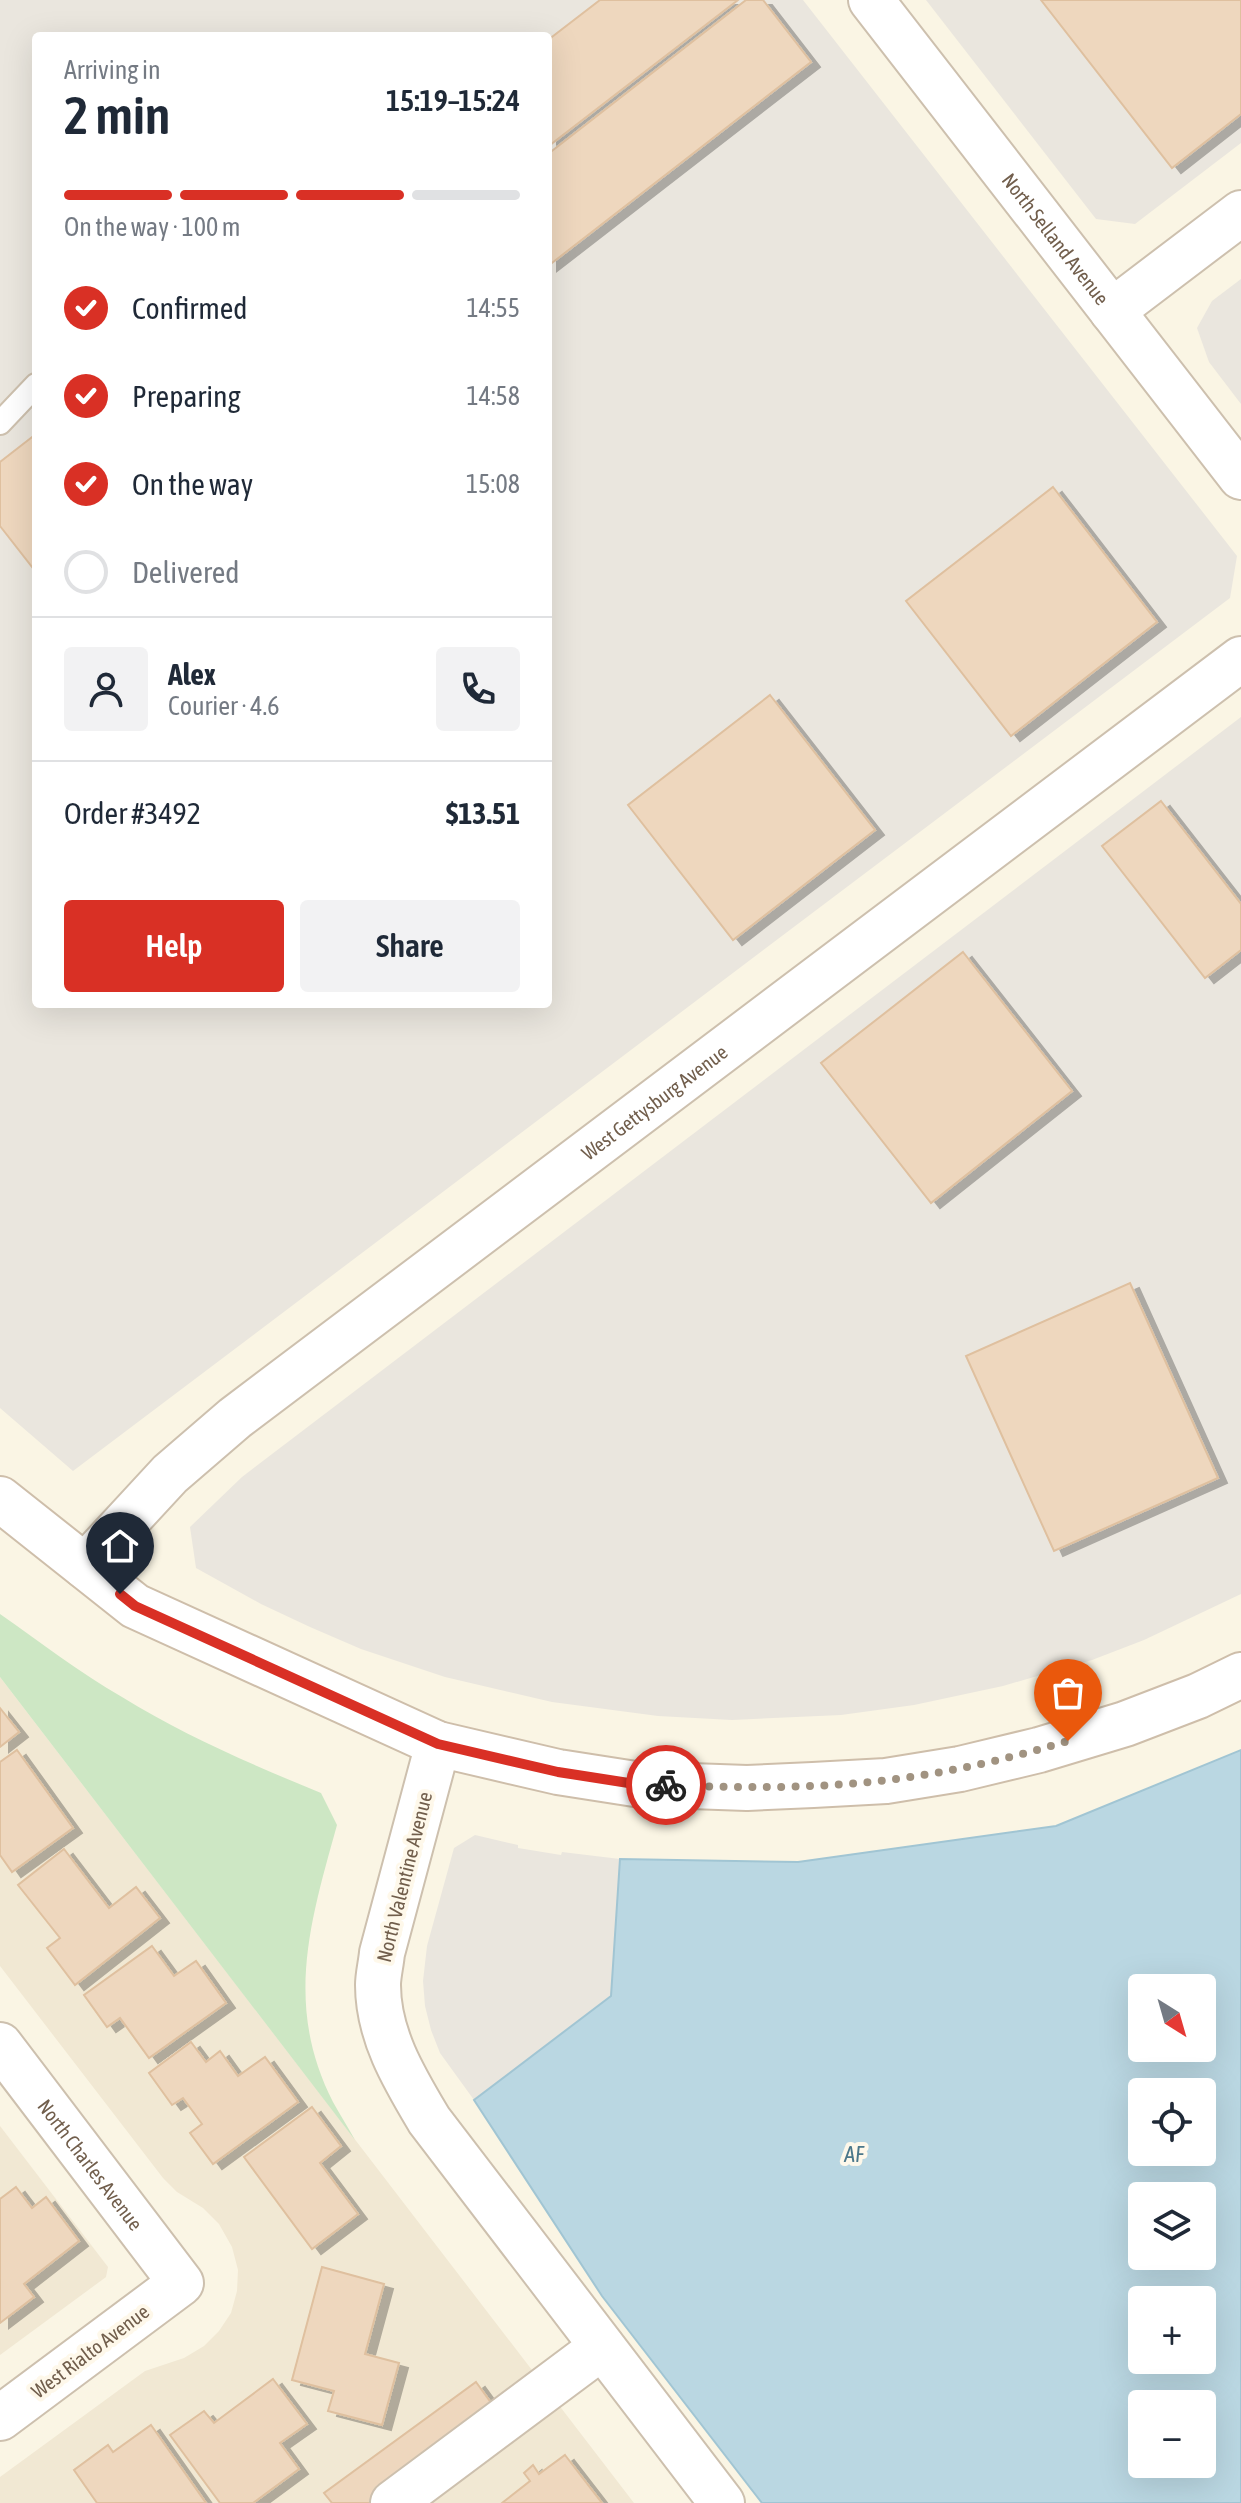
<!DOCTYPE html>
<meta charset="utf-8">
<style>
:root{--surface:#fff;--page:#f2f2f3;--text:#1f2937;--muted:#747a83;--line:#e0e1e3;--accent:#d93025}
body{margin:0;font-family:"Asap Condensed",sans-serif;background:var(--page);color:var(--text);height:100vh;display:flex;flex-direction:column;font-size:30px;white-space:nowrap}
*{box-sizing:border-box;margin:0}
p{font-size:26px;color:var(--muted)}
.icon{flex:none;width:44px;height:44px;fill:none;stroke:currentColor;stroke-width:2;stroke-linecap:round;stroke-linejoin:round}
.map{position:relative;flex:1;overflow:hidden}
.panel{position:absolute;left:32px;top:32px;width:520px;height:976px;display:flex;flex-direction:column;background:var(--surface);border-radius:8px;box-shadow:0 8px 32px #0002}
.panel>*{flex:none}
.needle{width:52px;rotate:143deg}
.tools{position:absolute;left:1128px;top:1974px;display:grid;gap:16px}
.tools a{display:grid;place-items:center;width:88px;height:88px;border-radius:8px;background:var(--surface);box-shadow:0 8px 32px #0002;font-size:40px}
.pin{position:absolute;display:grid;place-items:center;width:68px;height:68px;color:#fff;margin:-82px -34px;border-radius:50% 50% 50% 0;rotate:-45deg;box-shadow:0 0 8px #0007}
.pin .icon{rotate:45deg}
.courier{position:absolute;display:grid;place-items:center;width:80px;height:80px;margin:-40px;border:6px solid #d93025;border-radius:50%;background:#fff;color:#222;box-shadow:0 2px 10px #0007}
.head em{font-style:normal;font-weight:600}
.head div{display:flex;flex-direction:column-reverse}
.head{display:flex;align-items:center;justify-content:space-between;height:136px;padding:0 32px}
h1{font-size:52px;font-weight:600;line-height:60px}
.bar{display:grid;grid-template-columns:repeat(4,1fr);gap:12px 8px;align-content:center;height:96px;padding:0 32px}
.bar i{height:10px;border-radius:6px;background:var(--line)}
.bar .on{background:var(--accent)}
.bar p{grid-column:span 4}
.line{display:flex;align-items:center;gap:20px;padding:0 32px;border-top:2px solid var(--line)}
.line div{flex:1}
.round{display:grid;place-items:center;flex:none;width:84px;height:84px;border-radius:8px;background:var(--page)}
ol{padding:0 32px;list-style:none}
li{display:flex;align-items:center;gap:24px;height:88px}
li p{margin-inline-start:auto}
li .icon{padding:8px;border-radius:50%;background:var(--accent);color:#fff;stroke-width:4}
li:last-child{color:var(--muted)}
li i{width:44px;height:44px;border:4px solid var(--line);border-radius:50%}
.primary-button{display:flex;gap:16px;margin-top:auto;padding:16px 32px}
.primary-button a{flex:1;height:92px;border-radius:8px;background:var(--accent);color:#fff;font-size:32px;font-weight:600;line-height:92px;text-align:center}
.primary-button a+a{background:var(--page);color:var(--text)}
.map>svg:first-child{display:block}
.residential{fill:#f1e8d3}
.industrial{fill:#eae6de;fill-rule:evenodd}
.green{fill:#cde7c4}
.water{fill:#bad7e2;stroke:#a1c5d3;stroke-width:2;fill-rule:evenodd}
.building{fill:#eed7be;stroke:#dfc09f;stroke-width:2;filter:url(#shadow)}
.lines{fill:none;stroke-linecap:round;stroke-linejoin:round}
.lane-casing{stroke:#cdc0ae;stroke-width:26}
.street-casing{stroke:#cdc0ae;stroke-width:48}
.secondary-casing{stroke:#cebeaa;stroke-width:48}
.lane{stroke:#fff;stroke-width:22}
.street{stroke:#fff;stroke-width:44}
.secondary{stroke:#fff;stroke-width:44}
.done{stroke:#a19381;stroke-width:8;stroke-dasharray:0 14.4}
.route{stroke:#d93025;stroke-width:10}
.labels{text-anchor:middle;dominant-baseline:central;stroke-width:8;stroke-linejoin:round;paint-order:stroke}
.street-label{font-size:20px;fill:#715e4c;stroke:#fef8ea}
.water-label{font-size:22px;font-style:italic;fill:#4b778a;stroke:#fef8ea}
</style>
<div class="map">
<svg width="1241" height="2503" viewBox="0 0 1241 2503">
<defs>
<filter id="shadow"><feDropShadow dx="9" dy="5" stdDeviation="0" flood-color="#0004"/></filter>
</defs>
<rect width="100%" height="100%" fill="#faf5e4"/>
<g class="residential">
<path d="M0 1677 634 2503H0V2477L145 2371 184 2358 204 2346 219 2331 231 2313 237 2291 238 2270 232 2247 219 2224 203 2208 177 2192 163 2178 0 1966Z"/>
<path d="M0 2126 108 2267 106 2277 0 2355Z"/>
</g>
<g class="industrial">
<path d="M0 0H803L1237 556 1230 598 73 1471 0 1408ZM36 36H548V1004H36Z"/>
<path d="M926 0H1241V143L1135 224 1096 219Z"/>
<path d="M1241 279V404L1209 362 1197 328 1212 301Z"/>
<path d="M1241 717V1594L1144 1640 1092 1660 1003 1686 914 1705 841 1715 732 1720 658 1716 552 1702 445 1677 361 1649 310 1627 261 1604 196 1568 190 1527 242 1477Z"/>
<path d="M475 1835 518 1845V1848L561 1855 562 1852 620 1859 611 1996 474 2100 440 2053 431 2030 425 2006 423 1981 427 1946 454 1848Z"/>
</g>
<path class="green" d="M0 1614C40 1642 79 1672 122 1697 185 1736 253 1765 321 1793L337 1825C310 1922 284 2006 333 2102 340 2115 348 2127 355 2140L0 1677Z"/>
<path class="water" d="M1241 1750V2503H762L602 2296 474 2100 611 1996 620 1859 798 1862 1056 1826ZM1142 1988H1202V2048H1142ZM1142 2092H1202V2152H1142ZM1142 2196H1202V2256H1142ZM1142 2300H1202V2360H1142ZM1142 2404H1202V2464H1142Z"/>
<g class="building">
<path d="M600 0H738L550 145 548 142V40Z"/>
<path d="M746 0H763L811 62 548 266V154Z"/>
<path d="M1041 0H1241V114L1172 168Z"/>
<path d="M36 434V572L0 526V462Z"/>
<path d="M1053 487 1157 622 1011 736 906 601Z"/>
<path d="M770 695 875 830 733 940 628 805Z"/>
<path d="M1161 801 1241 904V950L1205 978 1102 846Z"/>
<path d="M963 952 1072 1091 931 1203 821 1063Z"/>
<path d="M1130 1283 1218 1478 1054 1551 966 1356Z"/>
<path d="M0 1708 19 1732 0 1747Z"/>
<path d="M17 1750 73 1828 12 1872 0 1855V1762Z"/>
<path d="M64 1849 109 1908 136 1887 160 1918 75 1985 47 1948 60 1938 18 1885Z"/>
<path d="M152 1946 174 1976 196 1961 226 2003 149 2058 120 2018 107 2027 84 1995Z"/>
<path d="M191 2042 206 2062 220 2051 238 2076 265 2057 298 2102 213 2164 190 2133 202 2124 183 2098 172 2105 149 2073Z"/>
<path d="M312 2107 341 2146 320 2163 358 2214 312 2249 244 2157Z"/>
<path d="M16 2187 32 2208 46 2197 79 2241 24 2284 34 2297 0 2323V2199Z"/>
<path d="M322 2267 384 2284 365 2354 399 2363 382 2425 328 2411 334 2391 292 2380Z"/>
<path d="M273 2379 307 2424 280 2443 299 2469 253 2503H220L170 2435 204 2411 214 2423Z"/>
<path d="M476 2382 497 2411 371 2503H332L324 2493Z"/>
<path d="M151 2425 206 2503H97L74 2470 108 2445 113 2452Z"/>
<path d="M565 2455 602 2503H502L530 2481 524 2473 533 2465 539 2474Z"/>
</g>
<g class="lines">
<defs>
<path id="lane" d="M0 423 36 385"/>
<g id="street">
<path id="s1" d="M871 0 1241 477"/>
<path d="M1112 311 1241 213"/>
<path id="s2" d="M85 1566 170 1474 235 1418 1241 659"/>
<path d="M438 1744 382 1953C381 1964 378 1975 378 1985 378 2035 404 2078 429 2120L722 2503"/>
<path id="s3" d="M0 2045 181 2283 0 2418"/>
<path d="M393 2503 602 2347"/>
</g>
<path id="secondary" d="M0 1499 135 1606 438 1744 558 1772 635 1784 747 1788 813 1785 886 1781 960 1769 1039 1750 1125 1724 1198 1696 1241 1675"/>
</defs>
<use href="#lane" class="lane-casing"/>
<use href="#street" class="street-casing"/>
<use href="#secondary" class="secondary-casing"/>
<use href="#lane" class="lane"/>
<use href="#street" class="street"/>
<use href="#secondary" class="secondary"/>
</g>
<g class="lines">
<path class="done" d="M666 1785C740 1788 814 1789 887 1780 948 1773 1009 1759 1068 1741"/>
<path class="route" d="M120 1594 135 1606 438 1744 558 1772 635 1784 666 1785"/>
</g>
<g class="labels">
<g class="street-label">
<text stroke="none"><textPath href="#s1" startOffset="302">North Selland Avenue</textPath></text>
<text stroke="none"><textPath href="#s2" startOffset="736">West Gettysburg Avenue</textPath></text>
<text transform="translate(404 1877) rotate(-76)">North Valentine Avenue</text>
<text stroke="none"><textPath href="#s3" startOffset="150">North Charles Avenue</textPath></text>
<text transform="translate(90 2351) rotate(-37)">West Rialto Avenue</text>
</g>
<g class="water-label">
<text x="854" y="2154">AF</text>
</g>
</g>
</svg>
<div class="tools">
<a><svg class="needle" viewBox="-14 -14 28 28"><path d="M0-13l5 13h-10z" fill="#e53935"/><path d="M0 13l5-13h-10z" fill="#747a83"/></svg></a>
<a><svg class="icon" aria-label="locate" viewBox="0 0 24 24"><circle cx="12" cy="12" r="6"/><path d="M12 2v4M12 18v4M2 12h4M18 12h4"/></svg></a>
<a><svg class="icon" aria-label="layers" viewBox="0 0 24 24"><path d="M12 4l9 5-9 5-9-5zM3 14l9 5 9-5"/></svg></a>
<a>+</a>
<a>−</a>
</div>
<div class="pin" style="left:1068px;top:1741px;background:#ea580c"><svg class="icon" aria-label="bag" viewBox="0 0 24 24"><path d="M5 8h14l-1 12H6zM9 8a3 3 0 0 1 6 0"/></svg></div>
<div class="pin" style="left:120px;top:1594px;background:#1f2937"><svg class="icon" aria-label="home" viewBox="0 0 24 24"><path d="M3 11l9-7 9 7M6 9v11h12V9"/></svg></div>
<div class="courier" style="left:666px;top:1785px"><svg class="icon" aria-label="bike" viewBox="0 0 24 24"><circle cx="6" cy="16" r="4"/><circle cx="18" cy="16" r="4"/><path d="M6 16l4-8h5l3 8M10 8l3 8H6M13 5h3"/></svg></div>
<section class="panel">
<div class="head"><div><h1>2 min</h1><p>Arriving in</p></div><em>15:19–15:24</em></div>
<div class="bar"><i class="on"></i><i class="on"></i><i class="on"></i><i></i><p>On the way · 100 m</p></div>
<ol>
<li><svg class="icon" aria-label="check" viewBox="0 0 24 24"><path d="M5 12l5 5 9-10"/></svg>Confirmed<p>14:55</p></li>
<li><svg class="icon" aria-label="check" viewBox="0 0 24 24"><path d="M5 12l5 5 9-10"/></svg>Preparing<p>14:58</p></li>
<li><svg class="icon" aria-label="check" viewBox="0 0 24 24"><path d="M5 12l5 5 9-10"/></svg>On the way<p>15:08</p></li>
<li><i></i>Delivered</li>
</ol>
<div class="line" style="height:144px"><a class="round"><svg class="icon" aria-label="person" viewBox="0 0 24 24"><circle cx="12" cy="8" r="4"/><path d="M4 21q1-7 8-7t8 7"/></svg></a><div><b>Alex</b><p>Courier · 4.6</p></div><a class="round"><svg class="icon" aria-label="phone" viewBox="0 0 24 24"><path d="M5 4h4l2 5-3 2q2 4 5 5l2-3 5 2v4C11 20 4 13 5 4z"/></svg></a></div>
<div class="line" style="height:104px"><div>Order #3492</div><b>$13.51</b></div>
<div class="primary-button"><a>Help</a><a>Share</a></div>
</section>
</div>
